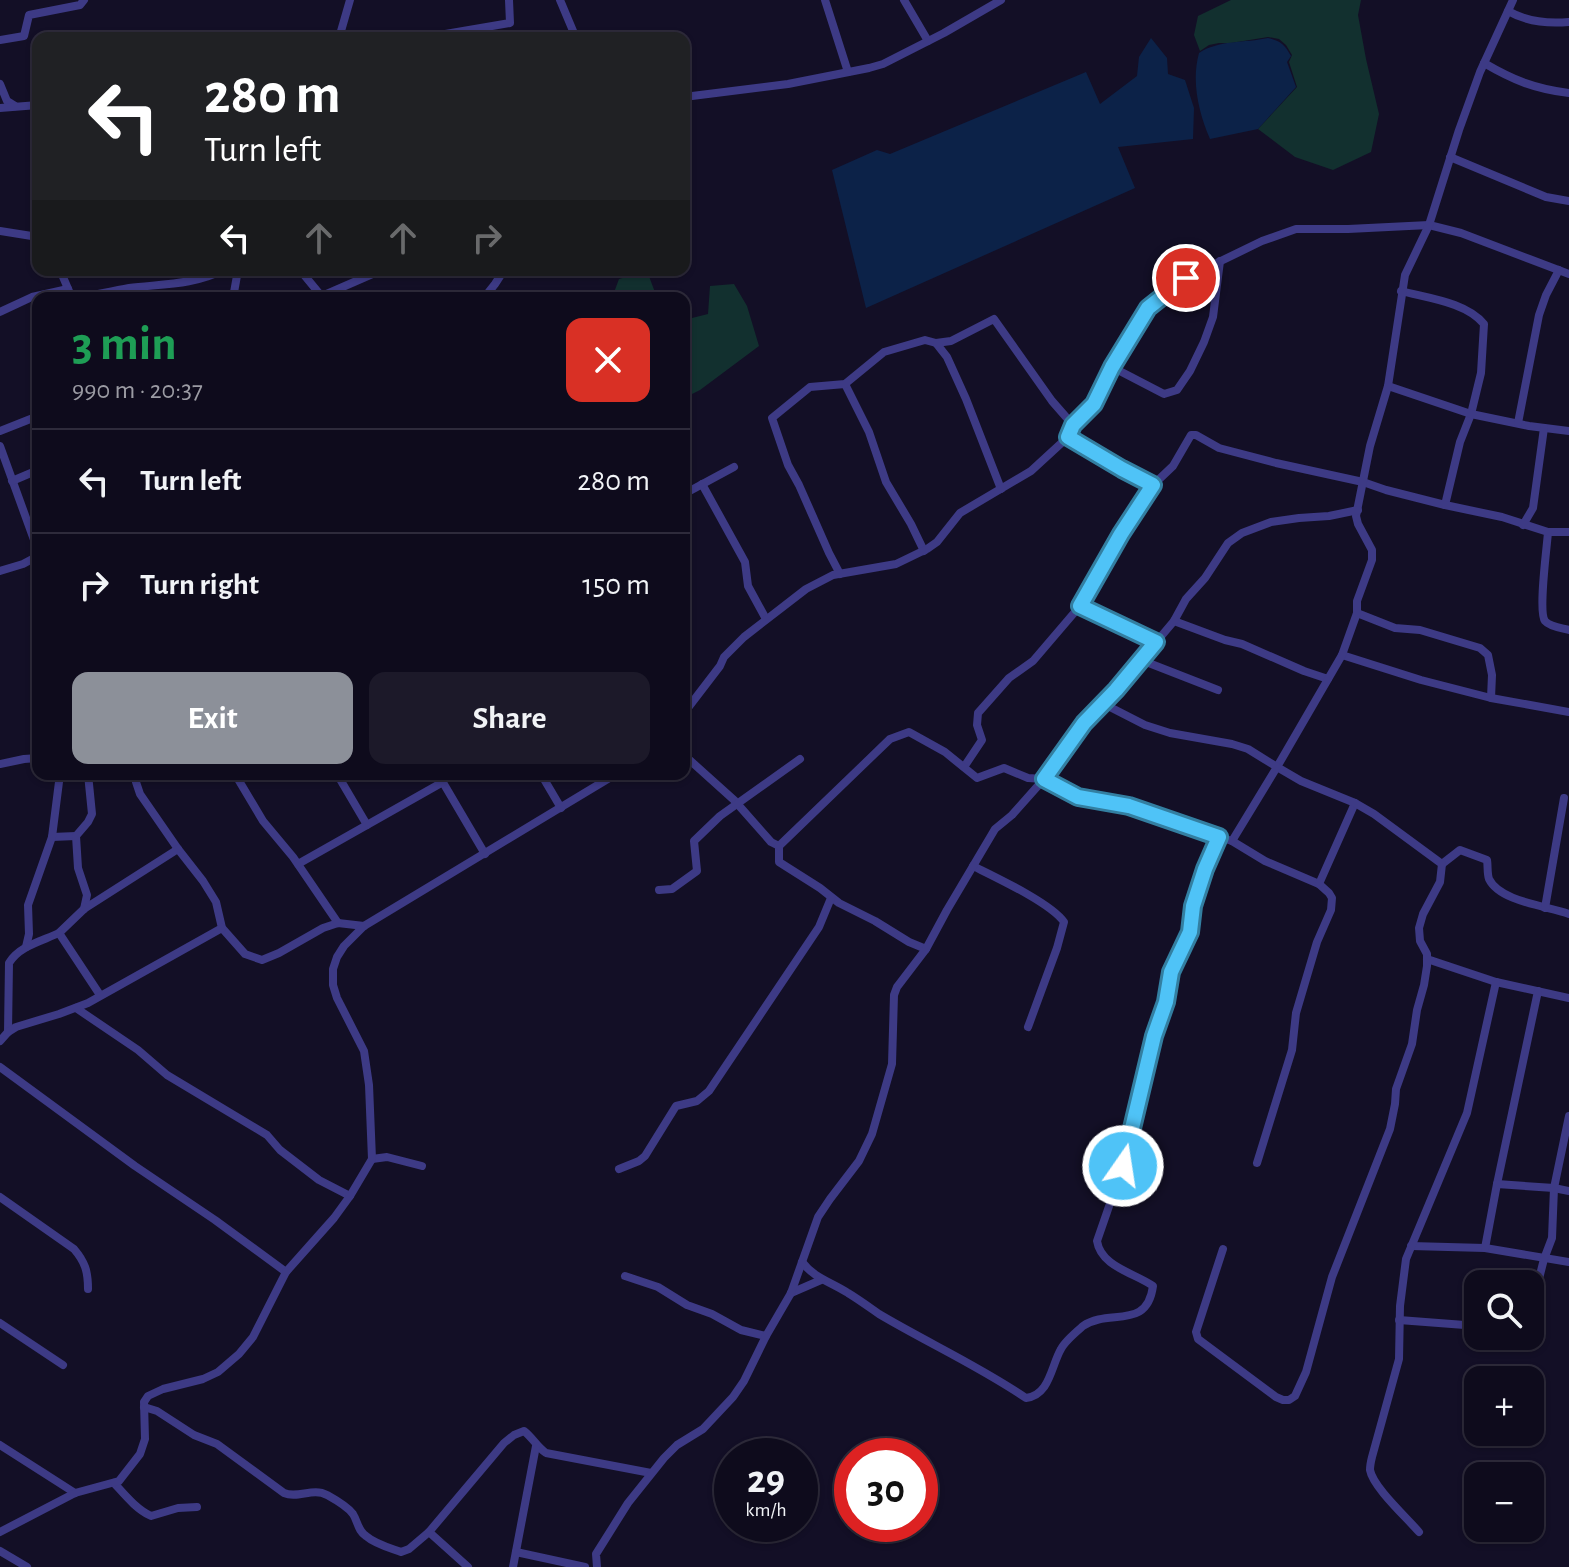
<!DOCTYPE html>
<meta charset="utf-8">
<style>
body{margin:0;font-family:"Alegreya Sans",sans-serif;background:#1c1929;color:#f1f3f6;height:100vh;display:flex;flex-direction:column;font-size:30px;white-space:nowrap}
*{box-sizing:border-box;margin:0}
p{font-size:26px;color:#9b9ba3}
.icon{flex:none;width:44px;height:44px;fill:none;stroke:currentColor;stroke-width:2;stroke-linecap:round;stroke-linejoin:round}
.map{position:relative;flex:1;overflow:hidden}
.details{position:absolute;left:32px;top:292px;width:658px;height:488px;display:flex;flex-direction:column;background:#0e0b1c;border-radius:16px;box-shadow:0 2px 6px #0004,0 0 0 2px #2e2b3b}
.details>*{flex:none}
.top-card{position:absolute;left:32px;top:32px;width:658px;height:244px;border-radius:16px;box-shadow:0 2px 6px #0004,0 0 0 2px #2e2b3b;background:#202124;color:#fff;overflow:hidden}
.tools{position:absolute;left:1464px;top:1270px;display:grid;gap:16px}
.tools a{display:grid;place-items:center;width:80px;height:80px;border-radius:16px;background:#0e0b1c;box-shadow:0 2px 6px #0004,0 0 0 2px #2e2b3b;font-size:40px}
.speed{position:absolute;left:714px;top:1438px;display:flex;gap:16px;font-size:40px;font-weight:700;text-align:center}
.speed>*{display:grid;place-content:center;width:104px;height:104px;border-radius:50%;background:#0e0b1c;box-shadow:0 2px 6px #0004,0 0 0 2px #2e2b3b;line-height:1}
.speed small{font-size:20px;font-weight:400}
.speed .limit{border:12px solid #d22;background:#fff;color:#111}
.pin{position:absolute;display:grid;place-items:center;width:68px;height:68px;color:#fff;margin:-34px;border:4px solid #fff;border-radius:50%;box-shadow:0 2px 8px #0007}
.me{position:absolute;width:88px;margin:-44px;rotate:13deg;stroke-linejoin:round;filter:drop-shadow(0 0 6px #0008)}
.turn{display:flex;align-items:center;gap:28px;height:168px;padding:0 40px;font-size:36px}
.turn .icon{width:104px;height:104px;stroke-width:2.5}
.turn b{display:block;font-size:56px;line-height:68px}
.lanes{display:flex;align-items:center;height:76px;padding:0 40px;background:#0003;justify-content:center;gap:40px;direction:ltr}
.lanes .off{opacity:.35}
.round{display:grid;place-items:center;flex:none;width:84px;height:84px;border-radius:16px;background:#1c1929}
.overview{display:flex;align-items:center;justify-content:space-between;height:136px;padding:0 40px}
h1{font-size:48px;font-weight:600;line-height:60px;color:#1e9e55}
.cta{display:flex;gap:16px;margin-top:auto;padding:16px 40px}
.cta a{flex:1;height:92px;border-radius:16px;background:#8c9099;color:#fff;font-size:32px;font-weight:600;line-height:92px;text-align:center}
.cta a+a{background:#1c1929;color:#f1f3f6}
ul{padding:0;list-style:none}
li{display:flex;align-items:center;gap:24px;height:104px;padding:0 40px;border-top:2px solid #2e2b3b}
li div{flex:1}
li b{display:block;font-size:30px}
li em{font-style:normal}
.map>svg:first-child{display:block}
</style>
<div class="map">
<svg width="1569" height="1567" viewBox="0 0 1569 1567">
<rect width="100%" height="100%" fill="#130f26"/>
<!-- green -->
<g fill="#12302f">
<polygon points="1231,0 1361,0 1358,15 1366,59 1379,114 1371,152 1333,170 1295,157 1258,129 1297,87 1289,62 1292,55 1286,45 1279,39 1268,37 1231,43 1219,43 1209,45 1200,51 1194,35 1198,16"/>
<polygon points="647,271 656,295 664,298 612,298 619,279"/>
<polygon points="734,284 747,306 759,346 700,390 684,398 684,320 708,314 710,286"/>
</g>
<!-- water -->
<g fill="#0c2248">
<polygon points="1151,38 1167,58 1168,74 1185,80 1194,108 1193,139 1118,147 1135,188 866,308 832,170 877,150 890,154 1086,72 1100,104 1137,76 1139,57"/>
<path d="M1268,38c13,3 17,7 23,18l-4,6 9,25 -38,42 -48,10c-11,-26 -19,-57 -11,-86 19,-13 46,-10 69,-15z"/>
</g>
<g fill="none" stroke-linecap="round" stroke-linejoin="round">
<!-- minor -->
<g stroke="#3d3a85" stroke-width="8">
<polyline points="560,0 576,38"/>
<polyline points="825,0 848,72"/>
<polyline points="904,0 928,41"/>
<path d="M1508,11c19,11 39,13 61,11"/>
<polyline points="339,38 350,0"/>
<polyline points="422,38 510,23 509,0"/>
<polyline points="0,40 24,36 29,15 80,5 84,0"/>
<path d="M1484,63c29,17 51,26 85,30"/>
<polyline points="0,84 7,101 15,106"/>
<polyline points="684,97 788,84 869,68 883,64 944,33 1001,0"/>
<polyline points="0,108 38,105"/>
<polyline points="1450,157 1546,197 1569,201"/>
<polyline points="0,231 38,237"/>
<polyline points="60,270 72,298"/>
<polyline points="300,270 323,298"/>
<path d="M1401,291c26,7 65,11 83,33l-3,49 -10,41 -11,28 -15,63"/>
<polyline points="322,296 377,272"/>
<path d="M78,298c17,-3 34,-7 51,-10 30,-4 66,-3 94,-18"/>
<polyline points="233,298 238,270"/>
<polyline points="484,298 495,284 504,270"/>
<polyline points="0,312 32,297 68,289"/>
<polyline points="936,343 951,341 994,319 1052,401 1073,425"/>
<polyline points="1112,367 1164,394 1177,390 1190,371 1204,342 1213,317 1220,261"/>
<polyline points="845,384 869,432 886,482 911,524 924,551"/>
<polyline points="1388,386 1471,414 1529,426 1569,431"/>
<polyline points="1518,423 1539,315 1546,295 1559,270"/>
<polyline points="0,431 38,416"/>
<polyline points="1068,437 1122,469 1153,485"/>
<polyline points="0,446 38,551"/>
<polyline points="12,481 38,470"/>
<polyline points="702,484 745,562 748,586 766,619"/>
<polyline points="684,494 734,467"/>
<polyline points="1523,525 1533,508 1544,428"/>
<path d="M1548,532c-1,15 -10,80 -3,89 5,6 17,7 24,9"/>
<polyline points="0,571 23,564 38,556"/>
<polyline points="840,574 829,553 799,485 788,465 772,418 810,387 845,384 884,352 925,340 936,343 947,357 966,399 1001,489"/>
<polyline points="1080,606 1121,534 1153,485 1173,466 1191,435 1196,435 1219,448 1276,463 1363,482 1386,490 1445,505 1502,517 1548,532 1569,532"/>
<polyline points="1357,613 1395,628 1420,630 1480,648 1488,655 1492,675 1491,698"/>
<polyline points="1174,621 1225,640 1242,644 1304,671 1328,679"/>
<polyline points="1342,655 1421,680 1491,698 1569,712"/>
<polyline points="1141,660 1218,690"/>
<polyline points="684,713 720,666 724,657 744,637 806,589 833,575 896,564 927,549 937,542 960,513 1031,471 1068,437 1073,425 1094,404 1112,367 1148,308 1186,278 1262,241 1296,229 1348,229 1429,225 1461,233 1569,274"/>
<polyline points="684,755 734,800 771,842 779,846 779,862 820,888 839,903 875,921 909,942 926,949"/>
<polyline points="0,764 24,759 38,758"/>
<polyline points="964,767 982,740 977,725 978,713 1009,678 1033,661 1080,606 1156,642"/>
<polyline points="139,774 136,782 140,794 178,849 203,881 216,902 222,928 245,954 262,960 279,953 323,928 338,923 364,926"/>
<polyline points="235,774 263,821 293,857 338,923"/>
<polyline points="337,774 367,825"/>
<polyline points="438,774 485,854"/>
<polyline points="541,774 561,808"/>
<polyline points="52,837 76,836"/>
<polyline points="1232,841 1265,861 1319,884 1329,893 1332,898 1331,910 1317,942 1296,1013 1292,1050 1257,1163"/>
<polyline points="779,846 890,739 909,732 945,752 977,778 1004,768 1028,778 1044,779 1078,797 1129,806 1219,837"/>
<polyline points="298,864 443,782"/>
<path d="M1442,864l18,-14 27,10c1,6 0,13 2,19 11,23 59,27 80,35"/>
<path d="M973,866c22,11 78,37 91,56l-7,26 -29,79"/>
<polyline points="1319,884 1355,803"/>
<polyline points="659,890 672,889 697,871 694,841 720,816 800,759"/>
<polyline points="1545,908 1564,798"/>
<polyline points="84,909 87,895 78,868 76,836 88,822 92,814 88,774"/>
<polyline points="26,947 29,934 28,905 52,837 60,774"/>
<polyline points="1427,959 1496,982 1569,998"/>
<polyline points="100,995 59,933 84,909 178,849"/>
<polyline points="76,1008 138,1050 167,1075 267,1135 280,1150 319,1180 350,1196"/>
<path d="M8,1032l1,-69c10,-17 33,-22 50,-30"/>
<polyline points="0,1041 8,1032 16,1027 59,1014 88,1003 222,928"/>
<polyline points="0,1067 135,1166 215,1220 286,1272"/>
<polyline points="372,1159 387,1157 422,1166"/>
<polyline points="619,1169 639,1161 645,1156 676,1106 697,1101 709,1091 819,927 831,898"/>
<polyline points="1497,1184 1538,991"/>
<path d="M0,1197l74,52c11,13 14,22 14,40"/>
<polyline points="1411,1246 1485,1248 1569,1262"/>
<polyline points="1485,1248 1497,1184 1554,1188 1569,1191"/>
<polyline points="1223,1249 1196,1332 1198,1339 1276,1397 1283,1400 1289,1400 1295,1396 1306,1372 1332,1277 1390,1129 1395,1104 1396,1089 1412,1044 1417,1010 1424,985 1427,966 1427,954 1420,941 1419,928 1423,914 1440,882 1442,864 1374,814 1355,803 1301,781 1277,767 1342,655 1357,613 1357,601 1372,560 1372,550 1358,524 1356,516 1370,446 1388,386 1405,275 1429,225 1459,130 1480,72 1513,0"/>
<path d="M802,1262c12,16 29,20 46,31 10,6 21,14 31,21 49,29 100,52 147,84 24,-3 25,-32 35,-49 4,-8 15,-17 22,-23 26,-18 64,5 70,-40 -18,-13 -52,-19 -56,-45l26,-75 31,-130 12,-34 5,-30 19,-40 3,-26 12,-37 14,-32 13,4 45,-74 -29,-18 -16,-5 -62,-11 -25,-8 -41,-21"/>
<polyline points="625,1276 658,1287 687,1305 712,1314 741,1330 766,1336"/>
<polyline points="791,1293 821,1280"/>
<polyline points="1530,1314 1544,1259 1552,1238 1554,1188 1569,1116"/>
<polyline points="1399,1320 1478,1326"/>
<polyline points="0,1323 63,1365"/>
<path d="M144,1407l13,4 37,24 23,9 67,49c14,6 29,-6 43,2 9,5 20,11 26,19 5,8 5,17 13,22 9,8 24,12 35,16l8,-3 20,-17 75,-89 10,-8 10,-4c9,7 13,16 22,22l105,20"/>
<polyline points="0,1445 75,1493"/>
<path d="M114,1483c11,12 22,26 37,33l27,-8 19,-1"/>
<polyline points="0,1532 75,1493 119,1481 140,1454 145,1439 144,1402 148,1396 163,1389 203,1379 218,1372 239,1354 253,1337 286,1272 334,1218 350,1196 372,1159 369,1085 364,1051 337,998 333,985 333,969 337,957 344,946 364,926 616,774"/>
<polyline points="429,1532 468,1567"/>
<path d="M1419,1532c-13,-15 -46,-45 -49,-62 0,-4 1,-9 2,-13l27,-98 1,-53 6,-47 61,-146 29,-131"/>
<polyline points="0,1551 27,1567"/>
<polyline points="516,1552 585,1567"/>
<polyline points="513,1567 536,1446"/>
<polyline points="597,1567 596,1554 628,1503 664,1458 677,1445 703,1429 733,1397 744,1381 766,1336 791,1293 818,1217 830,1199 859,1161 872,1134 892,1064 894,995 897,987 926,949 947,910 995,829 1012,815 1044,779 1084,723 1104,704 1174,621 1186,599 1205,578 1228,543 1242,533 1271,522 1299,518 1329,516 1358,510"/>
</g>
</g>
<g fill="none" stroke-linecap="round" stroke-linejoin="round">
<defs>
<polyline id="route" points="1123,1166 1154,1036 1166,1002 1171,972 1190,932 1193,906 1205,869 1219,837 1129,806 1078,797 1044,779 1084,723 1116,690 1156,642 1080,606 1121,534 1153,485 1122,469 1068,437 1073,425 1094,404 1112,367 1148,308 1186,278"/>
</defs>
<!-- route casing -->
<use href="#route" stroke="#337fa1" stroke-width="20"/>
<!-- route -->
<use href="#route" stroke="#4fc3f7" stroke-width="14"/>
</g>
</svg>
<div class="tools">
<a><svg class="icon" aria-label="search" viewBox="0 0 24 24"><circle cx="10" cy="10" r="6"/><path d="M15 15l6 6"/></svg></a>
<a>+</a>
<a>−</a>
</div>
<div class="speed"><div>29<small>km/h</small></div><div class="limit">30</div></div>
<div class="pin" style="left:1186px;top:278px;background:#d93025"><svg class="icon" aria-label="arrive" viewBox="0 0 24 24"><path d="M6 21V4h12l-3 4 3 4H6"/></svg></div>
<svg class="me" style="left:1123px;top:1166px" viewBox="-20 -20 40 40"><circle r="17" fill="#4fc3f7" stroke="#fff" stroke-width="3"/><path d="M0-11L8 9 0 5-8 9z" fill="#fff"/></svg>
<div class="top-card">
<div class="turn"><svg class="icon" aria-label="left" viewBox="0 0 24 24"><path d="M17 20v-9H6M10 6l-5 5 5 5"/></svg><div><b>280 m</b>Turn left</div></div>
<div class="lanes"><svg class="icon" aria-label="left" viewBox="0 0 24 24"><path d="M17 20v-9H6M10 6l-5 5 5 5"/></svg><svg class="icon off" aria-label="ahead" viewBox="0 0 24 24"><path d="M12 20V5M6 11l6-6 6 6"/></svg><svg class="icon off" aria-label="ahead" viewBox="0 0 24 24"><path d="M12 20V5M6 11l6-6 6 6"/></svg><svg class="icon off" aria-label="right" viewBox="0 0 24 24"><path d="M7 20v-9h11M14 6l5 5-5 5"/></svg></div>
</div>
<section class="details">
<div class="overview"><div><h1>3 min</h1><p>990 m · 20:37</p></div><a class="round" style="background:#d93025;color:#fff"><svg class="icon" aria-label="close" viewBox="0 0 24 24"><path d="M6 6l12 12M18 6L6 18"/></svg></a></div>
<ul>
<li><svg class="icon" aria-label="left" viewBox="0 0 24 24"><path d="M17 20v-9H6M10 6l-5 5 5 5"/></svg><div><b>Turn left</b></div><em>280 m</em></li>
<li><svg class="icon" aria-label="right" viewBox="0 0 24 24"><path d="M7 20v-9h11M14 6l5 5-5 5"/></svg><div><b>Turn right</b></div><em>150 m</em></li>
</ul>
<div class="cta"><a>Exit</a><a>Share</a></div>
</section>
</div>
